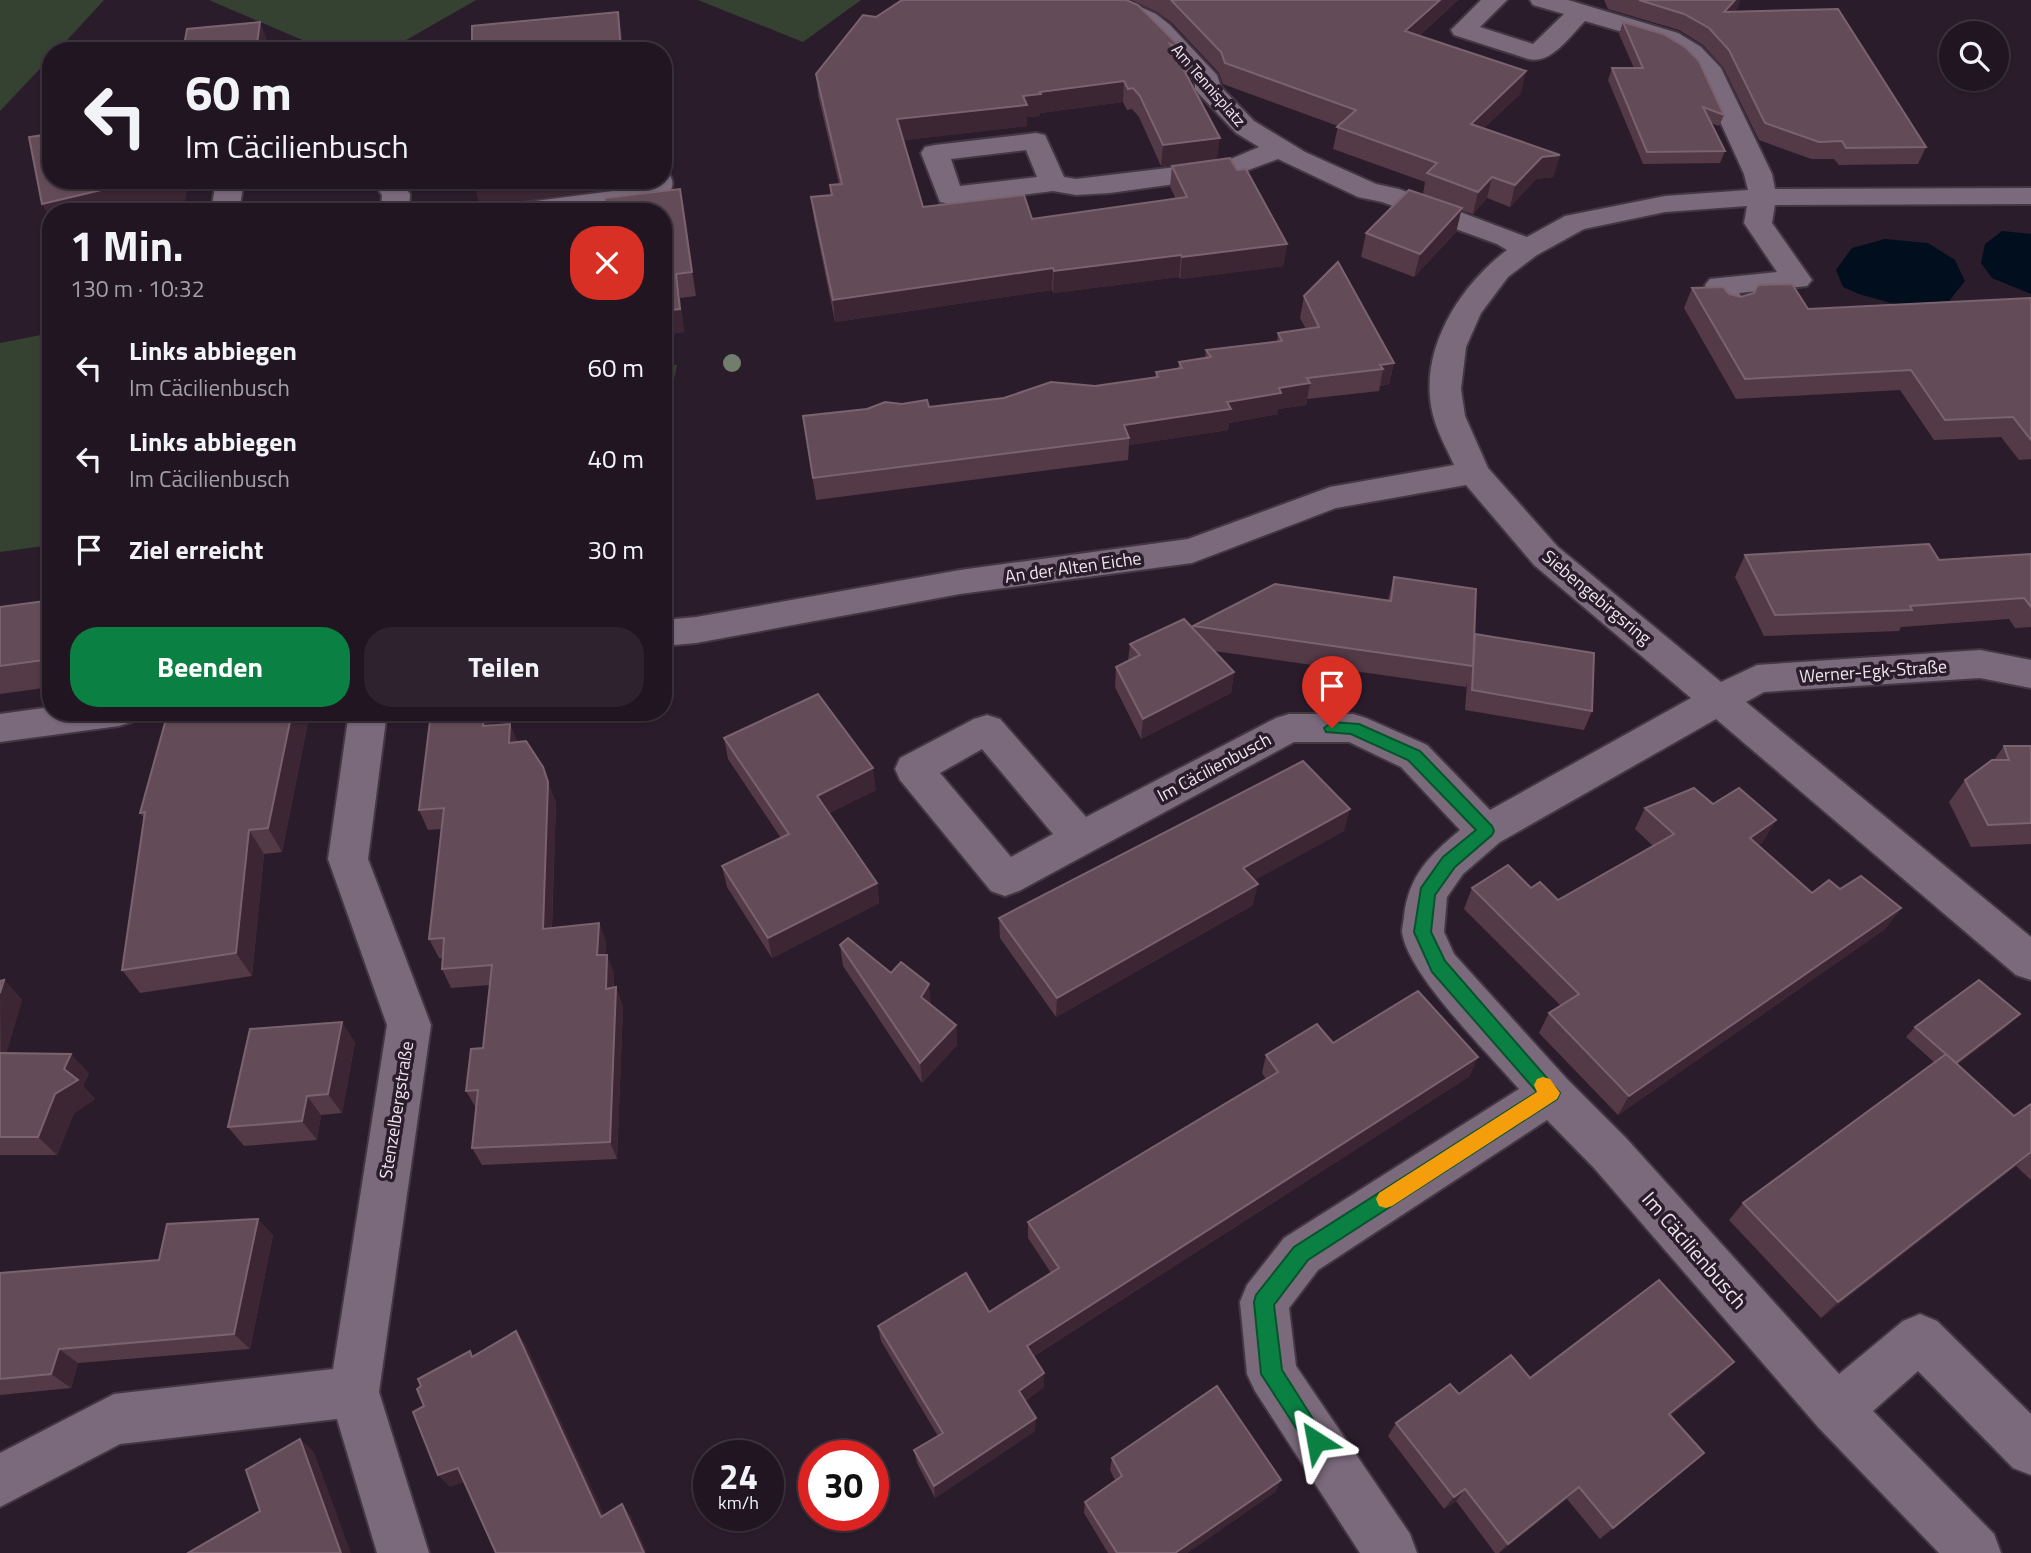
<!DOCTYPE html>
<html lang="de">
<meta charset="utf-8">
<style>
body{margin:0;font-family:"Titillium Web",sans-serif;background:#2d222e;color:#f1f3f6;height:100vh;display:flex;flex-direction:column;font-size:26px;white-space:nowrap}
*{box-sizing:border-box;margin:0}
p{font-size:23px;color:#a29fa5}
.icon{flex:none;width:38px;height:38px;fill:none;stroke:currentColor;stroke-width:2;stroke-linecap:round;stroke-linejoin:round}
.map{position:relative;flex:1;overflow:hidden}
.details{position:absolute;left:42px;top:203px;width:630px;height:518px;display:flex;flex-direction:column;background:#201521;border-radius:28px;box-shadow:0 2px 5px #0004,0 0 0 2px #3d343f}
.details>*{flex:none}
.banner{position:absolute;left:42px;top:42px;width:630px;height:147px;border-radius:28px;box-shadow:0 2px 5px #0004,0 0 0 2px #3d343f;background:#201521;color:#f1f3f6;overflow:hidden}
.controls{position:absolute;left:1939px;top:21px;display:grid;gap:14px}
.controls a{display:grid;place-items:center;width:70px;height:70px;border-radius:50%;background:#201521;box-shadow:0 2px 5px #0004,0 0 0 2px #3d343f;font-size:35px}
.speed{position:absolute;left:693px;top:1440px;display:flex;gap:14px;font-size:35px;font-weight:700;text-align:center}
.speed>*{display:grid;place-content:center;width:91px;height:91px;border-radius:50%;background:#201521;box-shadow:0 2px 5px #0004,0 0 0 2px #3d343f;line-height:1}
.speed small{font-size:18px;font-weight:400}
.speed .limit{border:10px solid #d22;background:#fff;color:#111}
.pin{position:absolute;display:grid;place-items:center;width:60px;height:60px;color:#fff;margin:-72px -30px;border-radius:50% 50% 50% 0;rotate:-45deg;box-shadow:0 0 7px #0007}
.pin .icon{rotate:45deg}
.me{position:absolute;width:77px;margin:-38px;rotate:326deg;stroke-linejoin:round;filter:drop-shadow(0 0 5px #0008)}
.turn{display:flex;align-items:center;gap:24px;height:147px;padding:0 28px;font-size:32px}
.turn .icon{width:91px;height:91px;stroke-width:2.5}
.turn b{display:block;font-size:49px;line-height:60px}
.round{display:grid;place-items:center;flex:none;width:74px;height:74px;border-radius:28px;background:#2d222e}
.overview{display:flex;align-items:center;justify-content:space-between;height:119px;padding:0 28px}
h1{font-size:42px;font-weight:700;line-height:52px}
.button{display:flex;gap:14px;margin-top:auto;padding:14px 28px}
.button a{flex:1;height:80px;border-radius:28px;background:#0b8043;color:#fff;font-size:28px;font-weight:700;line-height:80px;text-align:center}
.button a+a{background:#2d222e;color:#f1f3f6}
ul{padding:0;list-style:none}
li{display:flex;align-items:center;gap:21px;height:91px;padding:0 28px}
li div{flex:1}
li b{display:block;font-size:26px}
li em{font-style:normal}
.map>svg:first-child{display:block}
</style>
<div class="map">
<svg width="2031" height="1553" viewBox="0 0 2031 1553">
<rect width="100%" height="100%" fill="#2b1c2c"/>
<!-- green -->
<g fill="#354231">
<polygon points="0,0 104,0 57,51 51,51 51,57 0,111"/>
<polygon points="209,0 476,0 401,43 328,51"/>
<polygon points="698,0 861,0 803,42"/>
<polygon points="51,333 51,545 0,552 0,343"/>
<polygon points="677,365 663,430 663,366"/>
</g>
<!-- water -->
<g fill="#000e1e">
<polygon points="2002,231 2031,234 2031,294 1992,278 1981,263 1985,244"/>
<polygon points="1885,239 1928,243 1955,260 1965,281 1949,301 1898,305 1859,294 1843,287 1836,270 1852,248"/>
</g>
<g fill="none" stroke-linecap="round" stroke-linejoin="round">
<defs>
<g id="minor">
<path d="M1093,0h32l31,14 14,11 47,50 4,12 33,34 51,31 71,32 23,5 128,48 38,-21 100,-20 83,-6 -4,-16 -47,-103 -14,-14 -23,-14 -75,-22c-15,15 -34,44 -57,38l-74,-24 -3,-5 30,-30h26l-27,27 53,17 31,-30 -31,-9 -3,-5h38l110,33 23,14 20,21 51,106 3,15 256,-1v16l-256,1 -3,18 40,57 -5,6 -68,7 8,13 -4,6 -11,3 -11,-3 -16,-27 5,-6 67,-7 -33,-49 3,-17 -82,6 -81,17 -47,26 -29,22 -27,36 -15,34 -5,42 4,27 23,52 70,79 163,135 36,-17 223,-15 51,10v28l-51,-10 -216,14 -18,10 285,235v43l-15,-5 -300,-256 -216,123 -37,32 -16,23 -3,35 10,22 113,125 59,59 213,236 64,-53 17,-7 17,7 94,93v61l-18,-7 -95,-97 -45,40 121,123 7,19h-62l-121,-126 -224,-259 -47,-48 -229,150 -29,38 7,58 114,168 7,19h-57l-105,-162 -8,-17 -7,-72 7,-17 37,-47 235,-149c-30,-35 -111,-114 -117,-157 0,-5 2,-12 2,-16 5,-41 26,-61 56,-86l-59,-63 -52,-25h-55l-275,149 -14,5 -14,-5 -91,-111 -5,-11 5,-11 74,-39 13,-4 13,4 86,98 190,-99 13,-4h64l13,4 61,27 63,65 201,-112 -157,-133 -68,-80 -130,23 -144,55 -232,31 -264,49 -33,3v-26l33,-3 264,-47 228,-31 142,-52 124,-22c-7,-16 -17,-33 -21,-50 -16,-63 26,-129 74,-165l-10,-6 -115,-42 -24,-5 -80,-38 -46,17 -122,17 -34,2 -23,-4 -103,13 -10,-2 -19,-49 4,-6 10,-2 101,-12 9,2 19,42 12,2 150,-18 33,-14 -23,-14 -37,-39 -4,-5v-8l-57,-57 -42,-19zM1026,150l11,27 -77,9 -9,-27zM982,749l71,85 -42,23 -71,-84z"/>
<path d="M663,173l6,1c31,45 -151,38 -171,38l4,-6 10,-2 124,-16 9,-5v-3h18z"/>
<polygon points="216,180 244,180 239,212 211,212"/>
<polygon points="371,180 400,180 410,194 409,212 381,212 382,195"/>
<polygon points="51,707 51,712 138,712 132,722 119,726 0,742 0,714"/>
<polygon points="349,712 387,712 368,859 431,1025 379,1392 429,1553 377,1553 337,1419 120,1444 0,1507 0,1453 114,1394 333,1369 387,1025 328,859"/>
</g>
</defs>
<!-- minor casing -->
<use href="#minor" stroke="#433744" stroke-width="4"/>
<!-- minor -->
<use href="#minor" fill="#7b697c" fill-rule="evenodd"/>
</g>
<!-- trees -->
<circle fill="#717e6b" cx="732" cy="363" r="9"/>
<!-- wall -->
<g fill="#543946" fill-rule="evenodd">
<path d="M1126,0l55,48 -1,15 37,96 20,11 50,74 -4,22 -103,13 -1,-2 -126,16 -1,-3 -217,32 -21,-103 -3,-22 20,-2 -1,-10 9,-1 -21,-89 -2,-21 60,-57zM1123,102l4,8 5,-1 7,8 22,49 55,-6 -44,6 -2,21 6,12 -144,20 -109,-12 -19,-67 123,-14v-9l13,-1v-3z"/>
<polygon points="1131,0 1458,0 1419,36 1521,93 1484,128 1560,155 1553,177 1536,179 1510,207 1487,198 1473,214 1461,210 1456,232 1414,277 1361,257 1366,233 1423,194 1425,182 1333,149 1338,126 1223,84 1219,73 1172,23 1157,12"/>
<polygon points="1604,0 1740,0 1737,9 1734,12 1926,147 1918,164 1839,165 1834,159 1811,159 1759,140 1723,67 1703,45 1679,30 1608,9"/>
<polygon points="1623,22 1724,115 1719,126 1711,123 1725,151 1720,163 1643,164 1608,80 1612,68 1634,68 1619,34"/>
<polygon points="680,189 696,296 680,298 684,332 663,335"/>
<polygon points="1692,288 1808,309 2031,298 2031,459 2019,460 2001,437 1934,440 1900,390 1736,399 1684,308"/>
<polygon points="1304,296 1394,363 1389,384 1380,386 1379,391 1307,399 1306,405 1278,409 1278,414 1229,423 1228,430 1129,445 1128,460 816,500 803,416 929,407 1155,378 1156,372 1178,369 1179,362 1205,358 1206,350 1277,341 1278,333 1306,329 1300,318"/>
<polygon points="2031,554 2031,627 2015,628 2009,619 1901,627 1899,631 1764,636 1735,577 1745,555 1939,560"/>
<polygon points="1394,577 1474,639 1475,634 1592,711 1584,730 1465,710 1467,683 1466,687 1214,651 1234,672 1231,693 1141,739 1115,687 1116,667 1128,661 1130,644 1192,628 1193,626 1388,600"/>
<polygon points="51,594 51,687 0,694 0,607 45,601"/>
<polygon points="168,712 310,712 282,852 264,854 252,976 140,993 122,970 144,818 140,813"/>
<polygon points="510,724 517,742 556,802 552,928 599,923 606,942 605,955 614,973 614,987 623,1006 617,1159 482,1165 472,1148 476,1108 466,1091 483,1048 490,985 451,988 442,969 442,958 439,958 429,939 441,829 428,830 419,810 492,725"/>
<polygon points="724,738 876,790 829,813 877,883 879,903 772,958 727,887 722,866 781,838 728,759"/>
<polygon points="2004,746 2031,746 2031,844 1971,847 1949,802 1965,780 1994,760"/>
<polygon points="1713,804 1763,842 1758,845 1812,893 1840,889 1901,908 1885,929 1618,1115 1539,1033 1549,1013 1561,1006 1464,909 1472,888 1531,888 1558,900 1653,846 1635,829 1645,808"/>
<polygon points="1344,831 1254,880 1253,905 1056,1017 1000,938 999,918"/>
<polygon points="840,945 931,1004 956,1025 957,1045 922,1083 843,966"/>
<polygon points="4,980 22,1000 6,1053 89,1073 83,1086 95,1099 74,1113 57,1155 0,1155 0,981"/>
<polygon points="2010,1024 1957,1065 2014,1116 2031,1104 2031,1180 2016,1166 1821,1318 1729,1220 1743,1203 1935,1063 1906,1037 1915,1027"/>
<polygon points="355,1042 342,1113 321,1115 317,1140 244,1146 228,1127"/>
<polygon points="1333,1043 1470,1076 1034,1356 1044,1373 1044,1387 1025,1401 1035,1431 935,1498 917,1463 914,1450 938,1436 881,1341 878,1326 989,1312 1051,1273 1028,1238 1028,1222 1266,1079 1262,1073 1266,1055"/>
<polygon points="273,1235 250,1349 78,1363 71,1388 0,1395 0,1273 159,1260"/>
<polygon points="1720,1376 1670,1416 1689,1466 1600,1539 1567,1499 1499,1553 1495,1553 1456,1501 1444,1509 1388,1436 1396,1423 1459,1394 1530,1378"/>
<polygon points="1112,1458 1281,1480 1275,1492 1187,1553 1108,1553 1084,1513 1085,1502 1115,1480 1110,1470"/>
</g>
<!-- shaded-wall -->
<g fill="#3c2634">
<polygon points="1440,0 1458,0 1401,52 1405,31"/>
<polygon points="1735,0 1740,0 1737,9 1718,29 1724,12"/>
<polygon points="618,12 622,35 624,51 621,51"/>
<polygon points="260,22 269,45 268,51 256,51"/>
<polygon points="1526,71 1521,93 1466,145 1471,124"/>
<polygon points="1124,81 1123,102 1040,113 1040,116 1027,117 1027,126 899,141 897,119 1023,96 1040,92"/>
<polygon points="1220,138 1217,159 1161,166 1163,145"/>
<polygon points="1560,155 1553,177 1536,179 1510,207 1515,185 1542,157"/>
<polygon points="1492,177 1487,198 1473,214 1478,192"/>
<polygon points="127,180 189,180 183,212 51,212 51,221 42,204"/>
<polygon points="497,180 635,180 636,185 480,207 474,183"/>
<polygon points="680,189 685,212 696,296 692,272"/>
<polygon points="1462,208 1456,232 1414,277 1420,254"/>
<polygon points="1287,244 1283,266 1180,279 1182,257"/>
<polygon points="1181,255 1179,277 1053,293 1054,271"/>
<polygon points="1053,268 1052,290 835,322 833,300"/>
<polygon points="676,274 680,298 684,332 663,335 663,311"/>
<polygon points="1394,363 1389,384 1380,386 1383,369 1380,365"/>
<polygon points="1310,383 1306,405 1278,409 1278,414 1229,423 1228,430 1129,445 1129,438 1124,425 1227,402 1279,388"/>
<polygon points="1234,672 1231,693 1141,739 1143,719"/>
<polygon points="292,712 310,712 282,852 268,828"/>
<polygon points="485,712 487,712 494,729 483,726"/>
<polygon points="510,724 518,744 509,743"/>
<polygon points="873,768 876,790 820,817 817,796"/>
<polygon points="548,782 556,802 551,948 543,929"/>
<polygon points="1350,809 1344,831 1239,889 1243,868"/>
<polygon points="1776,820 1763,842 1737,859 1750,838"/>
<polygon points="249,830 264,854 252,976 236,953"/>
<polygon points="877,883 879,903 772,958 768,938"/>
<polygon points="1258,884 1253,905 1056,1017 1057,998"/>
<polygon points="1901,908 1885,929 1618,1115 1629,1096"/>
<polygon points="599,923 606,942 604,974 597,955"/>
<polygon points="607,955 614,973 613,1007 606,989"/>
<polygon points="4,980 22,1000 1,1072 0,993"/>
<polygon points="929,984 931,1004 923,1018 921,997"/>
<polygon points="616,987 623,1006 617,1159 610,1142"/>
<polygon points="2020,1014 2010,1024 1947,1073 1956,1063"/>
<polygon points="342,1022 355,1042 342,1113 328,1094"/>
<polygon points="956,1025 957,1045 922,1083 920,1063"/>
<polygon points="71,1054 89,1073 83,1086 95,1099 74,1113 57,1155 38,1137"/>
<polygon points="1478,1057 1470,1076 1027,1360 1027,1346"/>
<polygon points="307,1096 321,1115 317,1140 302,1121"/>
<polygon points="2031,1153 2016,1166 1821,1318 1838,1302"/>
<polygon points="258,1219 273,1235 250,1349 234,1334"/>
<polygon points="516,1331 526,1345 610,1528 601,1517"/>
<polygon points="59,1349 78,1363 71,1388 51,1374"/>
<polygon points="1734,1362 1720,1376 1656,1427 1669,1414"/>
<polygon points="1044,1373 1044,1387 1019,1405 1019,1391"/>
<polygon points="1036,1418 1035,1431 935,1498 934,1486"/>
<polygon points="300,1439 314,1452 351,1553 341,1553"/>
<polygon points="1704,1453 1689,1466 1600,1539 1613,1528"/>
<polygon points="458,1468 470,1480 450,1487 438,1475"/>
<polygon points="1281,1480 1275,1492 1187,1553 1175,1553"/>
<polygon points="1579,1487 1567,1499 1499,1553 1508,1544"/>
<polygon points="1465,1489 1456,1501 1444,1509 1454,1497"/>
<polygon points="622,1504 631,1516 647,1553 644,1553"/>
</g>
<!-- building -->
<g fill="#644b58" stroke="#7a636f" stroke-width="2">
<polygon points="902,0 1126,0 1138,5 1181,48 1170,44 1220,138 1163,145 1140,96 1133,88 1128,89 1124,81 1040,92 1041,94 1023,96 1027,105 897,119 923,207 1024,195 1032,219 1187,197 1172,166 1230,158 1237,170 1246,169 1287,244 1182,257 1181,255 1054,271 1053,268 833,300 811,197 832,195 830,185 842,184 816,74 863,15 876,17"/>
<polygon points="1171,0 1440,0 1405,31 1526,71 1471,124 1560,155 1542,157 1515,185 1492,177 1478,192 1427,173 1437,163 1337,127 1356,110 1225,63 1221,52"/>
<polygon points="1639,0 1735,0 1724,12 1838,9 1926,147 1846,148 1842,141 1819,142 1765,123 1729,50 1709,28 1684,14"/>
<polygon points="618,12 621,51 472,51 472,26"/>
<polygon points="260,22 256,51 183,51 187,29"/>
<polygon points="1623,22 1663,34 1685,47 1699,61 1724,115 1703,107 1725,151 1647,152 1612,68 1643,68"/>
<polygon points="51,134 51,180 127,180 127,184 42,204 29,137"/>
<polygon points="474,180 497,180 474,183"/>
<polygon points="680,189 692,272 676,274 680,309 663,311 663,212 606,212 605,198"/>
<polygon points="1409,190 1462,208 1420,254 1366,233"/>
<polygon points="1338,262 1394,363 1380,365 1383,369 1307,378 1310,383 1279,388 1281,393 1227,402 1231,409 1124,425 1129,438 813,478 803,416 867,409 885,402 902,404 927,400 929,407 1004,398 1051,382 1095,386 1158,377 1156,372 1182,368 1179,362 1211,357 1206,350 1282,341 1278,333 1319,327 1304,296"/>
<polygon points="1792,284 1808,309 2031,298 2031,440 2013,417 1945,420 1911,370 1745,379 1692,288 1723,287 1729,294 1741,297 1754,293 1758,285"/>
<polygon points="1929,544 1939,560 2031,554 2031,607 2024,598 1910,606 1912,610 1775,615 1745,555"/>
<polygon points="1394,577 1476,589 1473,666 1193,626 1275,584 1391,601"/>
<polygon points="51,594 51,659 0,666 0,607 45,601 47,595"/>
<polygon points="1184,619 1234,672 1143,719 1116,667 1140,655 1130,644"/>
<polygon points="1475,634 1594,653 1592,711 1472,690"/>
<polygon points="818,694 873,768 817,796 877,883 768,938 722,866 789,834 724,738"/>
<polygon points="168,712 292,712 268,828 249,830 236,953 122,970 145,812 140,813"/>
<polygon points="439,712 485,712 483,726 510,724 509,743 526,741 543,767 548,782 543,929 599,923 597,955 607,955 606,989 616,987 610,1142 472,1148 478,1090 466,1091 471,1049 483,1048 492,965 442,969 444,938 429,939 444,808 419,810 431,713"/>
<polygon points="2004,746 2031,746 2031,823 1988,825 1965,780 1992,760 2009,760"/>
<polygon points="1303,761 1350,809 1243,868 1258,884 1057,998 999,918"/>
<polygon points="1694,788 1713,804 1739,788 1776,820 1750,838 1812,893 1829,880 1840,889 1861,876 1901,908 1629,1096 1549,1013 1579,994 1472,888 1508,865 1531,888 1540,882 1558,900 1674,834 1645,808"/>
<polygon points="848,938 891,973 901,962 929,984 921,997 956,1025 920,1063 840,945"/>
<polygon points="4,980 0,993 0,981"/>
<polygon points="1979,980 2020,1014 1956,1063 1915,1027"/>
<polygon points="1418,991 1478,1057 1027,1346 1044,1373 1019,1391 1036,1418 934,1486 914,1450 943,1433 878,1326 966,1273 989,1312 1059,1268 1028,1222 1278,1072 1266,1055 1317,1024 1333,1043"/>
<polygon points="342,1022 328,1094 307,1096 302,1121 228,1127 250,1029"/>
<polygon points="0,1053 71,1054 64,1069 78,1080 55,1094 38,1137 0,1137"/>
<polygon points="1946,1054 2014,1116 2031,1104 2031,1152 1838,1302 1743,1203"/>
<polygon points="258,1219 234,1334 59,1349 51,1374 0,1379 0,1273 159,1260 167,1224"/>
<polygon points="1659,1280 1734,1362 1669,1414 1704,1453 1613,1528 1579,1487 1508,1544 1465,1489 1454,1497 1396,1423 1450,1384 1459,1394 1511,1355 1530,1378"/>
<polygon points="516,1331 601,1517 622,1504 644,1553 496,1553 458,1468 438,1475 413,1412 424,1406 417,1389 421,1386 418,1379 470,1351 472,1357"/>
<polygon points="1217,1386 1281,1480 1175,1553 1117,1553 1085,1502 1122,1476 1112,1458"/>
<polygon points="300,1439 341,1553 188,1553 260,1511 246,1470"/>
</g>
<!-- route -->
<polygon fill="#0b8043" stroke="#07532c" stroke-width="2" points="1332,722 1359,724 1420,751 1492,826 1494,831 1492,835 1455,867 1435,895 1431,932 1445,961 1560,1093 1557,1099 1308,1260 1274,1305 1282,1370 1327,1441 1324,1448 1316,1451 1309,1448 1261,1374 1254,1302 1256,1295 1294,1247 1537,1092 1432,972 1414,932 1421,888 1443,857 1476,830 1408,760 1351,734 1326,732 1324,728"/>
<!-- slow -->
<polygon fill="#f59e0b" points="1543,1077 1550,1079 1560,1093 1557,1099 1392,1206 1386,1208 1379,1206 1376,1199 1379,1193 1537,1092 1534,1085 1537,1079"/>
<g text-anchor="middle" dominant-baseline="central" stroke-width="7" stroke-linejoin="round" paint-order="stroke">
<!-- far-street labels -->
<g font-size="16" fill="#eee3ee" stroke="#2b1c2c">
<text transform="translate(1209 85) rotate(49)">Am Tennisplatz</text>
</g>
<!-- street labels -->
<g font-size="18" fill="#eee3ee" stroke="#2b1c2c">
<text transform="translate(1073 567) rotate(-8)">An der Alten Eiche</text>
<text transform="translate(1597 597) rotate(40)">Siebengebirgsring</text>
<text transform="translate(1873 671) rotate(-4)">Werner-Egk-Straße</text>
<text transform="translate(1214 767) rotate(-28)">Im Cäcilienbusch</text>
<text transform="translate(396 1110) rotate(-81)">Stenzelbergstraße</text>
</g>
<!-- near-street labels -->
<g font-size="21" fill="#eee3ee" stroke="#2b1c2c">
<text transform="translate(1695 1250) rotate(49)">Im Cäcilienbusch</text>
</g>
</g>
</svg>
<div class="controls">
<a><svg class="icon" aria-label="search" viewBox="0 0 24 24"><circle cx="10" cy="10" r="6"/><path d="M15 15l6 6"/></svg></a>
</div>
<div class="speed"><div>24<small>km/h</small></div><div class="limit">30</div></div>
<div class="pin" style="left:1332px;top:728px;background:#d93025"><svg class="icon" aria-label="arrive" viewBox="0 0 24 24"><path d="M6 21V4h12l-3 4 3 4H6"/></svg></div>
<svg class="me" style="left:1316px;top:1441px" viewBox="-20 -20 40 40"><path d="M0-17L14 15 0 8-14 15z" fill="#0b8043" stroke="#fff" stroke-width="4"/></svg>
<div class="banner">
<div class="turn"><svg class="icon" aria-label="left" viewBox="0 0 24 24"><path d="M17 20v-9H6M10 6l-5 5 5 5"/></svg><div><b>60 m</b>Im Cäcilienbusch</div></div>
</div>
<section class="details">
<div class="overview"><div><h1>1 Min.</h1><p>130 m · 10:32</p></div><a class="round" style="background:#d93025;color:#fff"><svg class="icon" aria-label="close" viewBox="0 0 24 24"><path d="M6 6l12 12M18 6L6 18"/></svg></a></div>
<ul>
<li><svg class="icon" aria-label="left" viewBox="0 0 24 24"><path d="M17 20v-9H6M10 6l-5 5 5 5"/></svg><div><b>Links abbiegen</b><p>Im Cäcilienbusch</p></div><em>60 m</em></li>
<li><svg class="icon" aria-label="left" viewBox="0 0 24 24"><path d="M17 20v-9H6M10 6l-5 5 5 5"/></svg><div><b>Links abbiegen</b><p>Im Cäcilienbusch</p></div><em>40 m</em></li>
<li><svg class="icon" aria-label="arrive" viewBox="0 0 24 24"><path d="M6 21V4h12l-3 4 3 4H6"/></svg><div><b>Ziel erreicht</b></div><em>30 m</em></li>
</ul>
<div class="button"><a>Beenden</a><a>Teilen</a></div>
</section>
</div>
